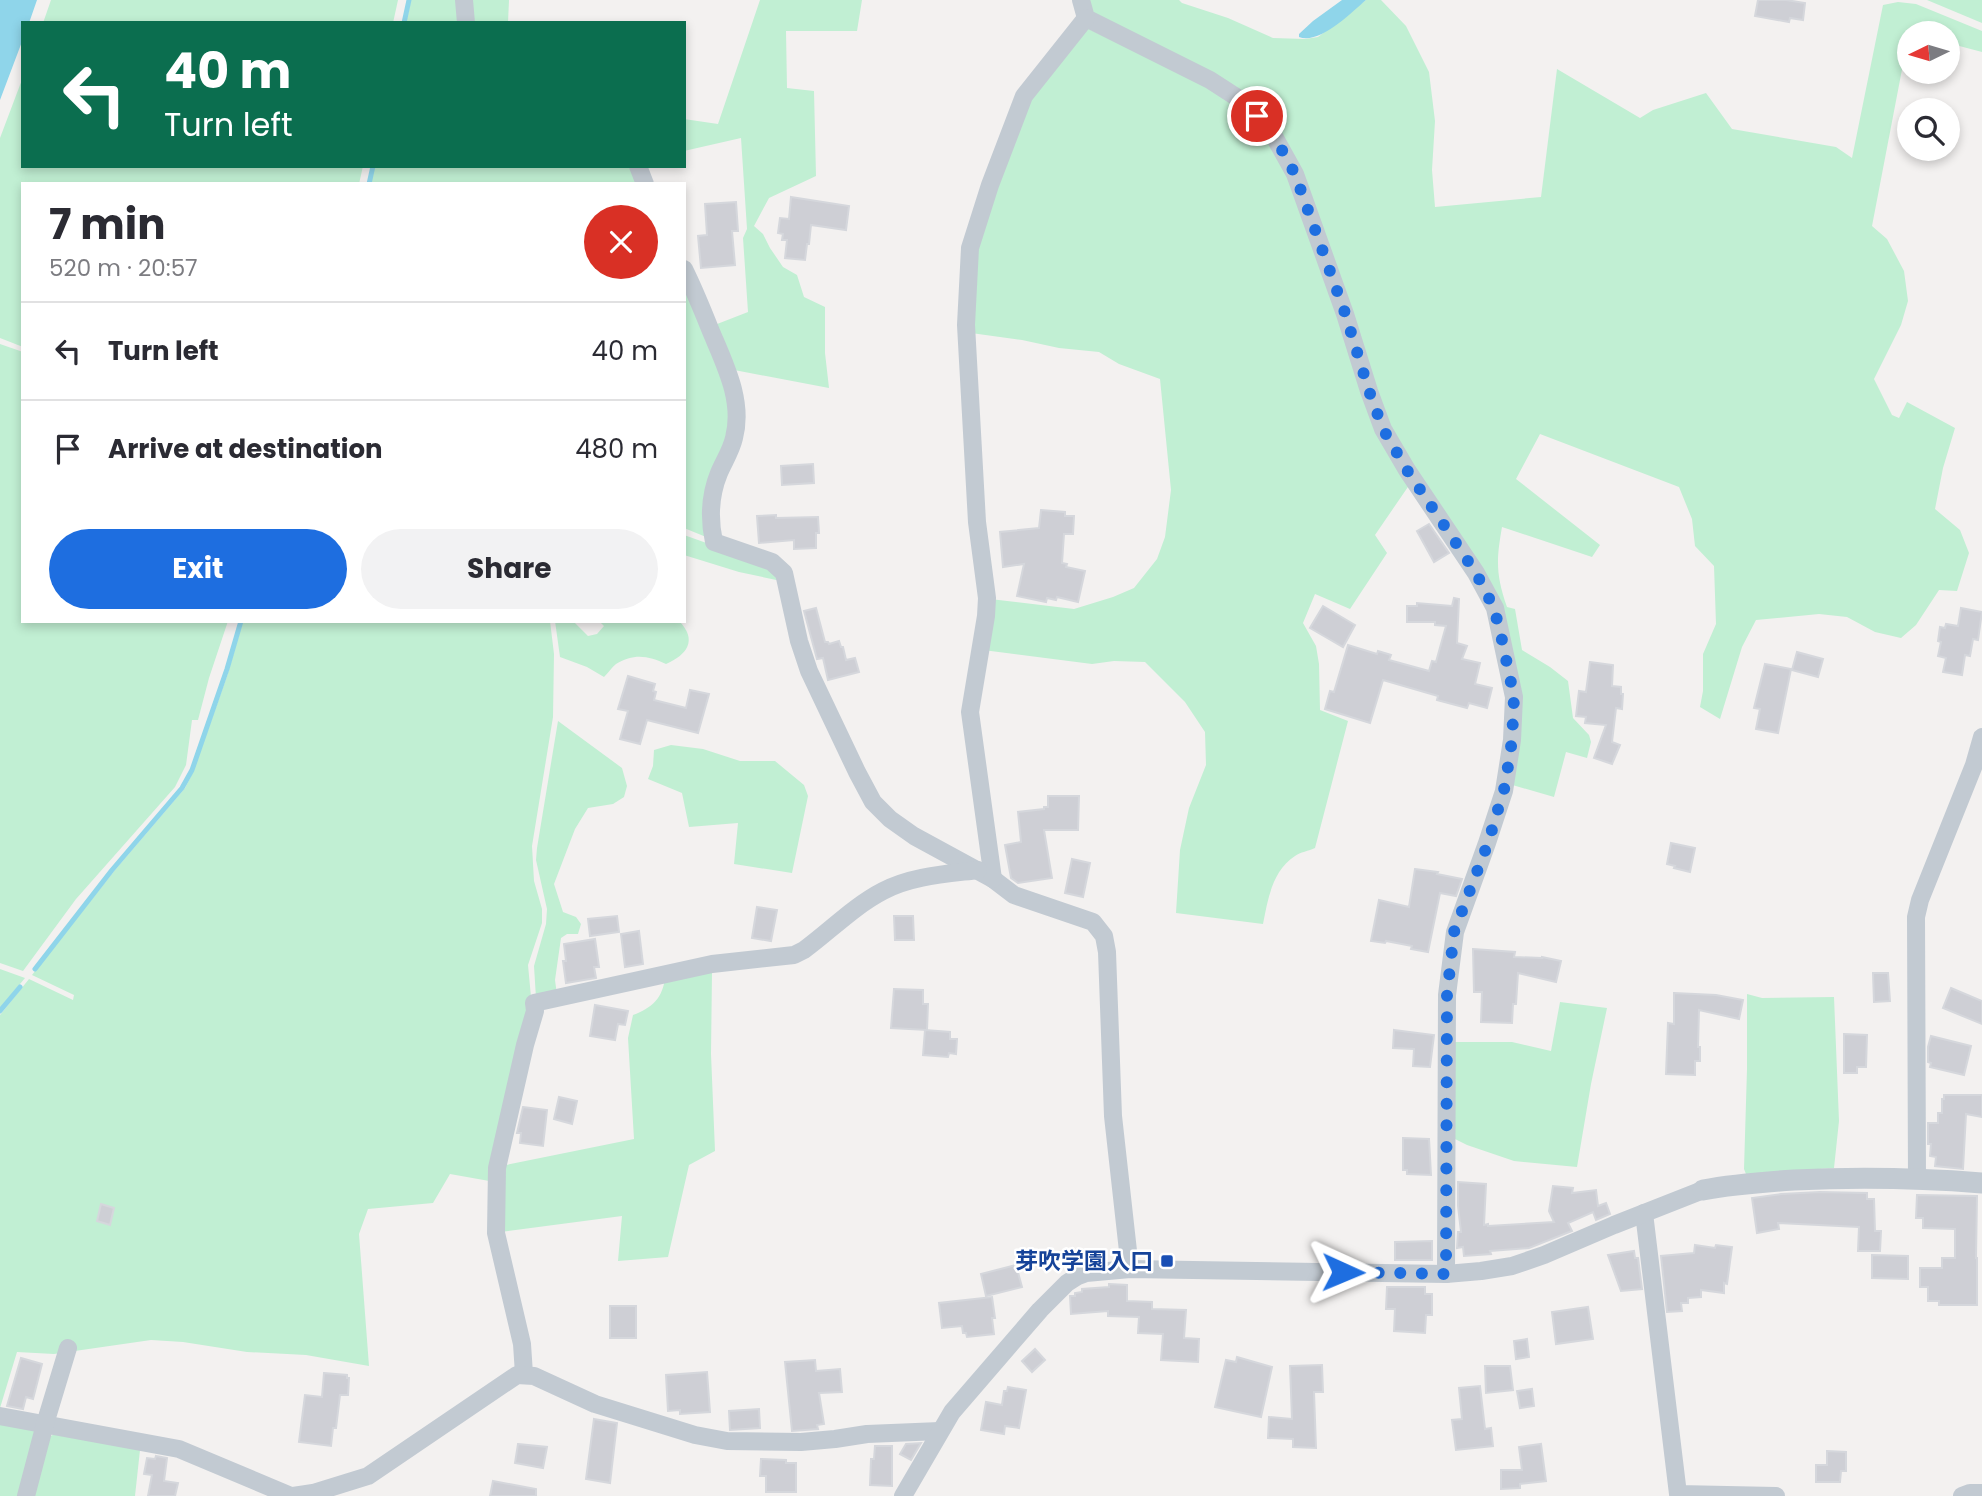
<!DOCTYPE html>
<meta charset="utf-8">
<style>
body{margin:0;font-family:Poppins,"Noto Sans JP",sans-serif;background:#f2f2f3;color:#2b2b33;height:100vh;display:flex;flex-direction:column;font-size:26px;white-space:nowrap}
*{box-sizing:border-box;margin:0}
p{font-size:23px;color:#7c7c81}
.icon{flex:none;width:38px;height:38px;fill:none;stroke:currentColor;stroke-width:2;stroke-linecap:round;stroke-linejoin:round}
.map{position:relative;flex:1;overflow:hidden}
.side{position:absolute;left:21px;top:182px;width:665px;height:441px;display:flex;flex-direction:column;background:#fff;border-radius:0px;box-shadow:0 4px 10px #0003}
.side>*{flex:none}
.hud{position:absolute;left:21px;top:21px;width:665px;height:147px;border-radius:0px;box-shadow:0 4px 10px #0003;background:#0b6e4f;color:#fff;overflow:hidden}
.needle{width:46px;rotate:265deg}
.controls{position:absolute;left:1897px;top:21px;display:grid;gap:14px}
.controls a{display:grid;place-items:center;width:63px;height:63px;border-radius:50%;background:#fff;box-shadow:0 4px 10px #0003;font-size:35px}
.pin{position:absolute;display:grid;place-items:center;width:60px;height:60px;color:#fff;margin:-30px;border:4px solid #fff;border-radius:50%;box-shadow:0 2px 7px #0007}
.me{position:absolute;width:77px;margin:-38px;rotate:91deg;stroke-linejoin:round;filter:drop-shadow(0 0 5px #0008)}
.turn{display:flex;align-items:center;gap:24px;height:147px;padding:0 28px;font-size:32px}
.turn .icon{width:91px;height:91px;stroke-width:2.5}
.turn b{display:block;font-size:49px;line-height:60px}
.round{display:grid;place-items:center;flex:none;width:74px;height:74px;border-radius:37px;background:#f2f2f3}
.summary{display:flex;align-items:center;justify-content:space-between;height:119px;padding:0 28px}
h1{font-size:42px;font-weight:700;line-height:52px}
.cta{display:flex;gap:14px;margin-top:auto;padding:14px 28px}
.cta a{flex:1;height:80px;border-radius:42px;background:#1e6ee0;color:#fff;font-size:28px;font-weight:700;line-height:80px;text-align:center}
.cta a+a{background:#f2f2f3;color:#2b2b33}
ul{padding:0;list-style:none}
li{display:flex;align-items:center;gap:21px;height:98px;padding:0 28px;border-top:2px solid #e1e1e2}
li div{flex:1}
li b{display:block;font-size:26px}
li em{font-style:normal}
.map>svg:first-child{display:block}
</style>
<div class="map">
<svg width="1982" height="1496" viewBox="0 0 1982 1496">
<rect width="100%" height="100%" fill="#f3f1f0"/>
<!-- green -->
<g fill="#c1efd3">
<polygon points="51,0 398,0 393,23 43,23"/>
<polygon points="411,0 460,0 462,23 406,23"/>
<polygon points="467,0 509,0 508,23 469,23"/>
<polygon points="760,0 862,0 857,31 786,31 787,88 814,91 816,176 769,198 754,226 763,234 770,248 783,267 797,275 804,297 825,307 825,353 829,388 729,369 712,326 748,312 743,238 747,229 741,138 684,151 684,119 718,124"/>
<path d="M1087,0h92l3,3 46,15 45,20 32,1 13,-2 48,-37h15l25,26 23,46 6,49 -3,49 3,37 106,-10 16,-128 83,49 13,-8 53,-17 26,36 104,18 16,11 31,-153 15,-3 18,2 66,27v21l-34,-9v-10h-39l-37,193 15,13 17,32 4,30 -7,24 -27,54 18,36 7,3 8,-16 48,26 -12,40 -8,41 25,21 9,23 -12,38 -18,-1 -23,35 -15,13 -26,-6 -28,-15 -28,-3 -63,6 -14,27 -22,72 -20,-12 3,-16v-37l13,-30 -2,-58 -19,-20 -3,-27 -13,-32 -139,-53 -24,45 84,66 -8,12 -90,-30c-6,34 -6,48 5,80l8,2 7,41 28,17 18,14 5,37 16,17 2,7 -4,16 -21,-6 -12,45 -45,-13 -2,-144 -121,-214 -54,-163 -75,-151 -168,-95z"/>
<polygon points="1927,0 1982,0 1982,23"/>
<path d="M1087,28l150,73 44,52 131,328 -37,54 12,18 -37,56 -35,-15 -12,29 13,23 3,18 1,46 28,11 -33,127c-6,3 -15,4 -20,8 -23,15 -27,43 -32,68l-87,-11 4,-63 9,-42 17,-43 -1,-33 -20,-30 -40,-40 -31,-1 -22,3 -109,-14 7,-51 84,10 39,-12 21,-9 23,-29 8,-22 6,-47 -11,-111 -41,-15 -20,-12 -40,-4 -37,-8 -51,-7 3,-86 42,-136z"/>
<polygon points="23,77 23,166 363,166 359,184 23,184 23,347 0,338 0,138"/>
<polygon points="374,166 634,166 642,184 370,184"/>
<polygon points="684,282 734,407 711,539 684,528"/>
<polygon points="0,344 23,352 23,621 228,621 209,678 198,720 192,720 186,765 175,787 76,899 23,971 0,963"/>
<polygon points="684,535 768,565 781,581 739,572 684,555"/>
<polygon points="243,621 550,621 554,654 553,717 532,846 534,881 542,909 542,923 528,965 531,997 495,1182 450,1174 433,1203 368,1209 359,1234 369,1366 306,1355 247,1352 183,1342 151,1340 54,1354 17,1352 0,1408 0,1015 29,979 73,1000 74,995 32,975 115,870 185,788 193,772 227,676"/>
<path d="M555,621h18l15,15 9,-2 7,-8 -5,-5h80c19,19 8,34 -13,43 -17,-8 -32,-11 -50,0 -4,3 -8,9 -12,13l-17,-10 -27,-10z"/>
<polygon points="558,721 622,768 627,786 624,797 613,804 588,808 575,829 554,884 563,912 576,917 581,924 578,934 567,934 561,938 555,980 557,995 536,998 534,966 546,924 547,909 536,860 537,848"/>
<polygon points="671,745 703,749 740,761 775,761 804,785 808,796 792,873 734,864 738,823 689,827 682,793 648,779 653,766 654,750"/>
<polygon points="0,969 25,978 0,1008"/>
<path d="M712,972l-1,82 4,97 -26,14 -21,92 -50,4 4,-45 -121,16v-26l5,-41 128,-26 -6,-101 5,-23c19,-7 30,-17 32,-38z"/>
<polygon points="1747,994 1762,998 1834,997 1839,1121 1834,1168 1746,1174 1744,1169 1747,1069"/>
<polygon points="1560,1002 1607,1008 1591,1084 1577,1167 1514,1161 1467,1145 1451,1137 1450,1042 1512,1042 1551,1051"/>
<polygon points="0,1423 40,1432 21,1496 0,1496"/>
<polygon points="54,1434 140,1450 135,1496 30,1496 47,1439"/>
</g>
<!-- water -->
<g fill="#8fd5ea">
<polygon points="0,0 37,0 29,23 23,23 23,39 0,100"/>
<path d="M1342,0h24c-15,13 -47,45 -67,37v-3l14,-13z"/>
</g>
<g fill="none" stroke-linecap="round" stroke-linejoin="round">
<!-- stream -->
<g stroke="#8fd5ea" stroke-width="5">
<polyline points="404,23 409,0"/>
<polyline points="369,184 373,166"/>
<polyline points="35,969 112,870 182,788 192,770 227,669 241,621"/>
<polyline points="0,1011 20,987"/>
</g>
</g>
<!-- building -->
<g fill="#cecfd5" stroke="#d5d7dc" stroke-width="2">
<polygon points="1758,0 1786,0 1805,3 1803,20 1790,18 1789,22 1755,16"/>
<polygon points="791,197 849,206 846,230 811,225 809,244 807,244 805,260 785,258 787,240 782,240 783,234 778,233 780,218 789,219"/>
<polygon points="736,202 738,231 732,231 735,265 701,268 698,236 707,235 705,204"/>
<polygon points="813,464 814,483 782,485 781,466"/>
<polygon points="1041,510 1065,512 1065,516 1074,516 1073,534 1064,534 1062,563 1067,564 1066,567 1085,571 1078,602 1057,597 1056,600 1047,598 1046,602 1017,596 1024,564 1003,567 1000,532 1039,528"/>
<polygon points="776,515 776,518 818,517 819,533 816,533 816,548 794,549 794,540 759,543 757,516"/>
<polygon points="1429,524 1449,553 1434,562 1417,531"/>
<polygon points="1454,598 1459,599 1457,643 1467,646 1462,659 1480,663 1475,684 1492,688 1487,708 1469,703 1467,708 1437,700 1438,696 1383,680 1370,723 1325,709 1330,691 1334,692 1348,645 1377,654 1378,651 1391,655 1389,660 1429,671 1432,661 1436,662 1446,626 1435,625 1435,622 1407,622 1407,606 1417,606 1417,603 1452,606"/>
<polygon points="1323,606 1355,625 1343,647 1310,628"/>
<polygon points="816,608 825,642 828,642 829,644 839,641 841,647 843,647 846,660 855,658 859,672 828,680 823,658 817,659 804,611"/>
<polygon points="1961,608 1982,612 1978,640 1973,639 1970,656 1965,655 1962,675 1943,672 1946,658 1938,656 1941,642 1938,641 1940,627 1945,628 1946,624 1958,626"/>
<polygon points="1797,652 1823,659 1818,677 1792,670"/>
<polygon points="1590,662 1613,665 1612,686 1621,687 1621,694 1623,694 1622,709 1616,708 1612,742 1620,745 1612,764 1594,758 1606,725 1585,723 1586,717 1576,716 1579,691 1586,692"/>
<polygon points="1765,664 1791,669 1778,733 1756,729 1760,709 1754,708"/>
<polygon points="628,676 655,684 653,691 656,692 654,700 686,708 690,690 709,694 698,733 647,720 640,744 620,739 628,711 618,709"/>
<polygon points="1048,796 1079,796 1078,830 1044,830 1052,878 1018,883 1011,878 1005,845 1021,842 1018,812 1044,809 1044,807 1048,807"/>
<polygon points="1671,843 1695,848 1690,872 1674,868 1675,866 1667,864"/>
<polygon points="1072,859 1090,863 1083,897 1065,893"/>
<polygon points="1415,869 1438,872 1437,874 1462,879 1456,896 1440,893 1428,952 1411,949 1412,946 1386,941 1385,943 1371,941 1379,900 1409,907"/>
<polygon points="757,907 777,910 771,941 752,938"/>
<polygon points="617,916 619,932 590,936 588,919"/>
<polygon points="894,916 913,916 914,940 895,940"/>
<polygon points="639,931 643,964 625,967 621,934"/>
<polygon points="595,939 599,967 594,967 596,978 566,983 563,961 566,961 564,944"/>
<polygon points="1473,949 1515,952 1514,957 1542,958 1542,957 1561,961 1556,982 1518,973 1516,1004 1513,1004 1512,1023 1481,1022 1482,992 1474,992"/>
<polygon points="1873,973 1888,973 1890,1001 1874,1002"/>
<polygon points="1951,988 1982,1001 1982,1024 1943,1008"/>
<polygon points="894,989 923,990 923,1004 928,1004 927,1030 891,1028"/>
<polygon points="1674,993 1716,995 1743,1000 1739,1019 1699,1010 1698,1047 1700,1047 1700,1061 1695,1061 1695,1075 1666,1074 1668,1023 1674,1024"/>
<polygon points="595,1005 628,1011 625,1025 618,1024 615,1040 590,1036"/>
<polygon points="925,1030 950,1032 950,1039 957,1039 956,1054 949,1053 948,1057 923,1055"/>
<polygon points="1394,1030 1434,1035 1430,1067 1413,1066 1414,1049 1393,1048"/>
<polygon points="1844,1034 1867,1035 1866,1067 1857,1067 1857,1073 1844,1073"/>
<polygon points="1931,1036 1971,1046 1964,1075 1930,1067 1931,1063 1928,1062 1928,1047"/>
<polygon points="1944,1095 1982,1095 1982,1117 1966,1114 1963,1169 1935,1166 1936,1157 1930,1156 1931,1144 1928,1144 1928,1123 1938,1123 1938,1113 1942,1113 1942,1099 1944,1099"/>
<polygon points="559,1097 577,1101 572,1124 554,1119"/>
<polygon points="523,1107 547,1110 543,1146 520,1143 521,1133 517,1133"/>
<polygon points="1403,1138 1429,1139 1431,1175 1407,1174 1407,1170 1403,1170"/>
<polygon points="1458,1182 1486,1184 1484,1225 1488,1224 1488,1226 1554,1222 1549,1211 1553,1186 1573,1188 1572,1193 1596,1190 1598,1206 1606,1203 1610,1214 1596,1220 1593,1212 1568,1223 1572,1231 1529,1248 1490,1251 1491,1254 1464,1256 1463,1247 1457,1248 1458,1232 1461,1232 1458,1206"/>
<polygon points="1820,1192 1867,1193 1867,1199 1874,1199 1875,1231 1881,1231 1880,1251 1858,1251 1859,1227 1778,1223 1779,1229 1757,1233 1752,1198 1781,1194"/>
<polygon points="1917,1195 1977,1196 1976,1258 1977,1258 1977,1305 1939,1305 1939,1301 1928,1301 1928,1287 1920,1287 1920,1268 1942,1268 1942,1258 1955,1258 1955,1229 1923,1228 1923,1218 1916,1218"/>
<polygon points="101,1204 114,1208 110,1225 97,1221"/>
<polygon points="1432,1241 1432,1260 1395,1260 1395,1242"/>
<polygon points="1695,1245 1715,1248 1716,1245 1732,1247 1727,1284 1724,1283 1724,1293 1701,1290 1701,1297 1688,1298 1688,1303 1681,1303 1682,1311 1667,1312 1661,1256 1694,1253"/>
<polygon points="1634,1251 1635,1258 1638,1258 1642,1289 1621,1291 1608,1255"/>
<polygon points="1872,1255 1908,1256 1908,1279 1872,1278"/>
<polygon points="1016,1265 1022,1287 986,1296 981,1274"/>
<polygon points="1109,1284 1127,1285 1127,1301 1152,1302 1152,1309 1186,1310 1184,1338 1199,1339 1198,1362 1161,1360 1163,1334 1138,1333 1139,1317 1108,1316 1108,1311 1071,1314 1070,1296 1075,1296 1075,1293 1082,1292 1082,1289 1109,1287"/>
<polygon points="1387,1287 1425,1287 1425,1294 1432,1294 1432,1315 1426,1315 1425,1333 1394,1331 1395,1309 1386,1309"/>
<polygon points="992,1297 995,1318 992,1318 994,1334 967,1337 966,1333 963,1333 962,1326 942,1328 939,1303"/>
<rect x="610" y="1306" width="26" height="32"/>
<polygon points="1588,1307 1593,1339 1556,1344 1552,1312"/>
<polygon points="1527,1339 1529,1357 1516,1359 1514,1341"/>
<polygon points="1035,1349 1045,1360 1032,1372 1022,1361"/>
<polygon points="1237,1357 1272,1367 1261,1417 1215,1407 1226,1360 1236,1362"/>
<polygon points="21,1358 42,1364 33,1399 26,1397 23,1409 7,1406"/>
<polygon points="815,1360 816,1371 840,1369 842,1392 819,1393 824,1424 817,1425 818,1429 792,1431 785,1362"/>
<polygon points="1322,1365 1323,1392 1314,1392 1316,1448 1293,1447 1293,1439 1268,1438 1269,1417 1292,1419 1290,1366"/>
<polygon points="1485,1366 1510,1366 1513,1390 1486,1393"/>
<polygon points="707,1372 710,1412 680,1414 680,1410 668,1411 666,1375"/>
<polygon points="324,1373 347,1375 347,1378 349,1378 348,1395 340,1395 336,1428 333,1428 331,1446 299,1442 305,1395 322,1397"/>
<polygon points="1480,1386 1485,1429 1491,1428 1493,1446 1456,1450 1452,1420 1462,1419 1459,1388"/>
<polygon points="1008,1387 1026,1390 1019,1428 1005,1426 1004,1434 981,1430 986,1402 1002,1405 1004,1391 1007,1391"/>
<polygon points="1532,1389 1534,1406 1520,1408 1517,1391"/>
<polygon points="759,1409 760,1428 730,1430 729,1411"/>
<polygon points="594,1419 617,1423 610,1483 586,1479"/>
<polygon points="921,1443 911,1460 900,1454 906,1444"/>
<polygon points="518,1444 547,1447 543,1468 515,1463"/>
<polygon points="1541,1444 1546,1481 1520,1484 1520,1488 1501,1489 1501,1470 1522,1470 1519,1447"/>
<polygon points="875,1446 892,1446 892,1486 870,1485 871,1459 874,1459"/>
<polygon points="1827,1451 1846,1452 1846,1471 1841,1471 1840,1482 1816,1482 1816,1465 1827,1465"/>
<polygon points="156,1456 167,1458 164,1481 178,1483 175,1496 148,1496 152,1475 144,1474 147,1458 155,1459"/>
<polygon points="761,1459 786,1460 786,1463 796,1463 796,1492 766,1492 766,1476 760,1476"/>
<polygon points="493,1481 536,1489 536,1496 490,1496"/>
</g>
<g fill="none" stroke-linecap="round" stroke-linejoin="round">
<!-- minor -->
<g stroke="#c2cad2" stroke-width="18">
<polyline points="464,0 466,23"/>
<polyline points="1081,0 1086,18 1210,80 1244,102 1270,129 1295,174 1345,314 1369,391 1383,429 1407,470 1476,573 1495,608 1514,697 1512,740 1504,791 1487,843 1455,932 1447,995 1446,1274"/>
<polyline points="638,166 645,184"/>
<path d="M684,269c10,20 18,40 26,60 14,34 34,71 24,109 -3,13 -10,23 -15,35 -9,22 -10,46 -5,69l58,20 12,11 15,68 10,30 48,101 16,30 17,17 24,17 79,43 21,16 79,27 11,14 3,16 6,164 17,153"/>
<polyline points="993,879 970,712 986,616 987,598 977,522 966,325 970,248 990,185 1024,96 1086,18"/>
<polyline points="1917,1178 1916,917 1920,900 1974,765 1982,737"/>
<polyline points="1644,1213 1678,1494 1776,1496"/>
<path d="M524,1374l-2,-30 -26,-111 1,-65 28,-123 10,-34 -1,-8 178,-39 82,-9 10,-5c26,-19 50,-44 79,-59 28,-15 63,-17 95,-21"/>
<polyline points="0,1416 179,1449 291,1496"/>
<polyline points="26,1496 45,1424 68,1348"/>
<polyline points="293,1496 313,1493 368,1476 517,1375 534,1376 595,1404 695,1435 727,1441 801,1442 835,1439 867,1434 940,1431"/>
<polyline points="903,1496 952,1412 1040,1310 1067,1283 1078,1276 1086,1273 1130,1269 1446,1274 1481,1271 1512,1266 1544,1255 1614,1225 1703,1190"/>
<polyline points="1962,1496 1970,1493 1982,1493"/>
</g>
<!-- tertiary -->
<path stroke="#c2cad2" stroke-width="21" d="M1703,1190c31,-6 60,-8 91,-10 63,-3 125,-2 188,3"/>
</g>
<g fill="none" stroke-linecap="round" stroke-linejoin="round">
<!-- route -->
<polyline stroke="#1e6ee0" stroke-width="12" stroke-dasharray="0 21.6" points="1257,116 1270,128 1295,174 1345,313 1369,391 1383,429 1407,470 1476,573 1494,608 1502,640 1514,697 1512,740 1505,786 1488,843 1454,932 1447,995 1446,1274 1343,1272"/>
</g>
<!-- markers -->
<rect fill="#1a4fb4" stroke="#fff" stroke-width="2.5" x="1160" y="1254" width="14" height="14" rx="3.5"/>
<g text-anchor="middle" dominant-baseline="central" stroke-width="5" stroke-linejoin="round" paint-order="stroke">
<!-- transit labels -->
<g font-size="23" font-weight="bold" fill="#164399" stroke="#fff" text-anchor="end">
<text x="1153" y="1261">芽吹学園入口</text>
</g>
</g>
</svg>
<div class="controls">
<a><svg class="needle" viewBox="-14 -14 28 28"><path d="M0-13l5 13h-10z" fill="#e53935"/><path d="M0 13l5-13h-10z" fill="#7c7c81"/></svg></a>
<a><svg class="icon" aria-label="search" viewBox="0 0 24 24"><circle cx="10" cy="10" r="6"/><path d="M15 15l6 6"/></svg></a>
</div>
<div class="pin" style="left:1257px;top:116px;background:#d93025"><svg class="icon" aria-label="arrive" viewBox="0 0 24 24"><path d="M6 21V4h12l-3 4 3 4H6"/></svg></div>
<svg class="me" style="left:1343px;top:1272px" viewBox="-20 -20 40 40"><path d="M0-17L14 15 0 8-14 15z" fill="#1e6ee0" stroke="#fff" stroke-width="4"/></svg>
<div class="hud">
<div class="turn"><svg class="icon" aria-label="left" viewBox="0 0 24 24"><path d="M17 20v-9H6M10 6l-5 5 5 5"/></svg><div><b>40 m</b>Turn left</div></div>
</div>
<section class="side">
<div class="summary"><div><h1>7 min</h1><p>520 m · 20:57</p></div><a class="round" style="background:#d93025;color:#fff"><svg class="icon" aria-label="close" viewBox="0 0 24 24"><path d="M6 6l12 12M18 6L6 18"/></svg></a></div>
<ul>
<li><svg class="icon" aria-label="left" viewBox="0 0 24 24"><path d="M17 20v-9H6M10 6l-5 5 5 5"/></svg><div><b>Turn left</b></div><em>40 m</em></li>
<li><svg class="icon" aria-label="arrive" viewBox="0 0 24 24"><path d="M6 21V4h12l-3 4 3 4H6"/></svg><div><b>Arrive at destination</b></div><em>480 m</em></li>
</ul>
<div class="cta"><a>Exit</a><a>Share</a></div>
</section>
</div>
